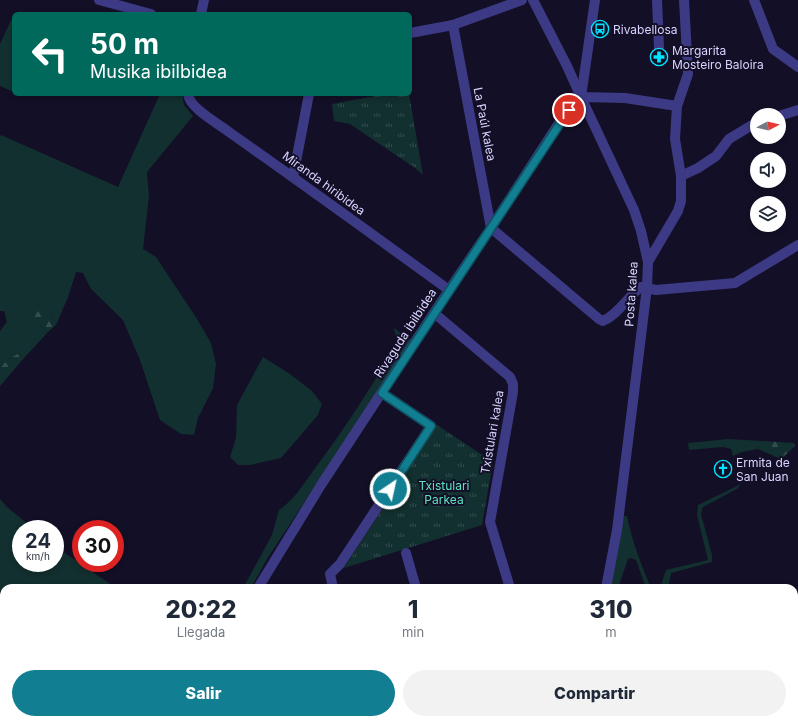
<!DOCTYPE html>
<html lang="es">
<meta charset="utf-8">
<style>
body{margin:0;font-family:Inter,sans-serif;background:#f2f2f3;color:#1f2937;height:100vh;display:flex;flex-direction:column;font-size:15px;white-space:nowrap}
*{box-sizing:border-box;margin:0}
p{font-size:13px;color:#747a83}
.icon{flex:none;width:22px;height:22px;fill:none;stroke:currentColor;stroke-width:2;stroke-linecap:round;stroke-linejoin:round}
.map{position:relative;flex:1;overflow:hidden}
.drawer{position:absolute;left:0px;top:584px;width:798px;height:140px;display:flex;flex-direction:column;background:#fff;border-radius:12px 12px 0 0;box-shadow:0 2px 6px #0003}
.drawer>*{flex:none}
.guide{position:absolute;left:12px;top:12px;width:400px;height:84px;border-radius:6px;box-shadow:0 2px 6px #0003;background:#00695c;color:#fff;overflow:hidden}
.needle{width:26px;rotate:83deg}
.fabs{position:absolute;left:750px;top:108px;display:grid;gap:8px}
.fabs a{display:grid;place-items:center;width:36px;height:36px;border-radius:50%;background:#fff;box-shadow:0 2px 6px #0003;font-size:20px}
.speed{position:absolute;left:12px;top:520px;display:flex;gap:8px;font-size:20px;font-weight:700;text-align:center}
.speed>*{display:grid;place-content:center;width:52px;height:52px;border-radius:50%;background:#fff;box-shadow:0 2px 6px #0003;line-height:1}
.speed small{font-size:10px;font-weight:400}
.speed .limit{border:6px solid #d22;background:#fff;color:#111}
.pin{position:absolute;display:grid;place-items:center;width:34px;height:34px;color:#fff;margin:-17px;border:2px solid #fff;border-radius:50%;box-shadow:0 1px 4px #0007}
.me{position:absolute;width:44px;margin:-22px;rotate:34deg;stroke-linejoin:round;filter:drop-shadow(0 0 3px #0008)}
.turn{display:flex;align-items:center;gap:14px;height:84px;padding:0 12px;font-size:18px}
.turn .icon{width:52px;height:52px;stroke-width:2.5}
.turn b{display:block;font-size:28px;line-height:34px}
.eta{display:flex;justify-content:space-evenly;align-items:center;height:68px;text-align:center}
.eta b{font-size:24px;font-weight:800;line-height:28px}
.primary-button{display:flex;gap:8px;margin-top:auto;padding:8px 12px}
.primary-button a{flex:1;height:46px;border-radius:24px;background:#117e91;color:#fff;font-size:16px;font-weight:800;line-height:46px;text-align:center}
.primary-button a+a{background:#f2f2f3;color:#1f2937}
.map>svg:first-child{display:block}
</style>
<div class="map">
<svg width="798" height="724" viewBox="0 0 798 724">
<defs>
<pattern id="forest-firs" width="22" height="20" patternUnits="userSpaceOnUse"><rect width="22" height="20" fill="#12302f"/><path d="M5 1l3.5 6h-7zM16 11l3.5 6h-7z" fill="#344d4e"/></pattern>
<pattern id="park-tufts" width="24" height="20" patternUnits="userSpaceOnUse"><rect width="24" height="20" fill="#12302f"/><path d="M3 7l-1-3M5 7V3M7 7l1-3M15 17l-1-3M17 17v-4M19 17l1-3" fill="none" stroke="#344d4e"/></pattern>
</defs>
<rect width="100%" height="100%" fill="#130f26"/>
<!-- grass -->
<g fill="#12302f">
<polygon points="11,20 14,21 14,92 0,86 0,44"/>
<polygon points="160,94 182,94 184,105 193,116 147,172 149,196 143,249 156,257 197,319 211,343 216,364 213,388 198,418 194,435 181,434 160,420 140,360 123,320 91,289 83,273 76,272 68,297 56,325 47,307 35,321 48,332 24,358 19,353 9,359 0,367 0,331 7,322 4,311 0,311 0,136 1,135 118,187"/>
<path d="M394,328l17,12 -144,219 -16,29h-8l29,-53 7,-25c14,-9 24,-25 34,-39 31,-41 58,-83 84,-128z"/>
<polygon points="263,357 290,374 312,391 322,404 318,415 281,458 250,465 238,465 230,457 236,438 237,405"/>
<polygon points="728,439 763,441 758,449 742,452 733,456 731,449 723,447 689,450 688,443"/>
<polygon points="741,484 737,489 703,507 701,514 712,555 712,562 671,573 668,588 660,588 666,570 708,560 697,515 698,505"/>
<polygon points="0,499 7,507 34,529 21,529 21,563 55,563 55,546 116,588 4,588 4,671 0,667"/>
<path d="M622,516h5c5,25 14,48 24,72h-5l-10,-28 -5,-2 -3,1 -10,29h-10z"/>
<polygon points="54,720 128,720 125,724 58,724"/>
<polygon points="159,720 205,720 204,724 156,724"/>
<polygon points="219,720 302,720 309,724 218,724"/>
<polygon points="479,720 516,720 511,724 365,724"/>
</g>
<!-- forest -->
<g fill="url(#forest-firs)">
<polygon points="40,303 47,307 56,325 48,332 35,321 32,309"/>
<polygon points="19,353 24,358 0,386 0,367 9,359"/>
<polygon points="763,441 794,443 795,446 781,459 758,449"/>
</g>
<!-- park -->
<g fill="url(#park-tufts)">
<polygon points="386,94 409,94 423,175 415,168 350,124 334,121 332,104"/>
<polygon points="437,425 493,462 482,525 344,568"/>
</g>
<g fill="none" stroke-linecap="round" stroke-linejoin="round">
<!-- minor -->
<g stroke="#3d3a85" stroke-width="10">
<polyline points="99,0 151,14"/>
<polyline points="657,0 659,48"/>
<polyline points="754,0 773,49 798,67"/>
<polyline points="201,14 204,0"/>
<path d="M453,25l38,203 108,91 4,2c16,-7 24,-24 38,-34l15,3 79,-7 63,-38"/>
<polyline points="410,33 453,25 522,0"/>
<path d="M188,94c1,14 31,30 41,38 74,52 147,105 220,158"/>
<polyline points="779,116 798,110"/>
<polyline points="681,176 698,168 716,156 729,139 757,122"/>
<polyline points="293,177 309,94"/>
<polyline points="648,262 678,211 681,201 681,176 675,139 677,106 688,74 684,0"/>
<polyline points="434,313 510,377 513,384 513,392 490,522 510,588"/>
<polyline points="406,553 416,588"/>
<polyline points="333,588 330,574 340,564 431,426 382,393"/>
<polyline points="606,588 617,530 637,369 647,287 648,262 641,231 634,210 581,97 625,98 677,106"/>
<polyline points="0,687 4,691"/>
<polyline points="34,720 39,724"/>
<polyline points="142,724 145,720"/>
</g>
<!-- tertiary -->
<g stroke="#3d3a85" stroke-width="10">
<polyline points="533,0 567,66 581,97"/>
<polyline points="581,97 595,0"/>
<polyline points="258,588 321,485 449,290 491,228 561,120 581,97"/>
<polyline points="211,724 212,720"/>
</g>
</g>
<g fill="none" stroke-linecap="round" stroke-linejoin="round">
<defs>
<polyline id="route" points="390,489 431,426 382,393 569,110"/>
</defs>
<!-- route casing -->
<use href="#route" stroke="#0b525e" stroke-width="10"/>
<!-- route -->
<use href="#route" stroke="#117e91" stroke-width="7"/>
</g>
<!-- icons -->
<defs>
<symbol id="bus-ring" viewBox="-11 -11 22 22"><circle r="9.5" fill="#130f26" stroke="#00e5ff" stroke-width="1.5"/><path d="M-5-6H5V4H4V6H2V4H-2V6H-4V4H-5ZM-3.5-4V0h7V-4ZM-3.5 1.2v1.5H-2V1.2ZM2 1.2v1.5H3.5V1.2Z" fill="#00e5ff"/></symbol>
<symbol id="pharmacy-ring" viewBox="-11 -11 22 22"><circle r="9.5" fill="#130f26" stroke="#00e5ff" stroke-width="1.5"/><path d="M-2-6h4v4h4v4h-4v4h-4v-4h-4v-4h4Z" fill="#00e5ff"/></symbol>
<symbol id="church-ring" viewBox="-11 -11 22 22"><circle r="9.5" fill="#130f26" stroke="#00e5ff" stroke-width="1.5"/><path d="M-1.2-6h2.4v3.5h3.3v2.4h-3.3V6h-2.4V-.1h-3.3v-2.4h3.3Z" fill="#00e5ff"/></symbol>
</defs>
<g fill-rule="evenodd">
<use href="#bus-ring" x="590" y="19" width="20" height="20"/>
<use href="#pharmacy-ring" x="649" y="47" width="20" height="20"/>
<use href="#church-ring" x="713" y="459" width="20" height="20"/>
</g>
<g text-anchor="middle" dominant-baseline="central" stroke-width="4" stroke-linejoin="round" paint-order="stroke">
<!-- poi labels -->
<g font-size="12" fill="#d9d4ff" stroke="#130f26" text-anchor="start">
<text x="613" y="29">Rivabellosa</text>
<text x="672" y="50">Margarita<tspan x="672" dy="14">Mosteiro Baloira</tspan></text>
<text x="736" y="462">Ermita de<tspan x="736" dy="14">San Juan</tspan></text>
</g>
<!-- street labels -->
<g font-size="12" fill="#d9d4ff" stroke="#130f26">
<text transform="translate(485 124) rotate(79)">La Paúl kalea</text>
<text transform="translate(324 183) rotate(36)">Miranda hiribidea</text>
<text transform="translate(631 294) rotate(-86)">Posta kalea</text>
<text transform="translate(405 333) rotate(-57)">Rivaguda ibilbidea</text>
<text transform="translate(492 432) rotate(-80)">Txistulari kalea</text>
</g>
<!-- park labels -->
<g font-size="12" fill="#5fe0c0" stroke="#130f26">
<text x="444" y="485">Txistulari<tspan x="444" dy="14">Parkea</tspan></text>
</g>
</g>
</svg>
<div class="fabs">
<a><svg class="needle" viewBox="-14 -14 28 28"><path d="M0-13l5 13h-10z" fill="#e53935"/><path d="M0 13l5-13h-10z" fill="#747a83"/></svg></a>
<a><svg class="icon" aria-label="sound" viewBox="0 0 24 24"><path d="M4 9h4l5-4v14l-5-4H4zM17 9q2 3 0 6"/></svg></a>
<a><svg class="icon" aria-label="layers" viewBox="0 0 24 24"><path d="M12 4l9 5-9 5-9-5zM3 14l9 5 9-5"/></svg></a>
</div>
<div class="speed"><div>24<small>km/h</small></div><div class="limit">30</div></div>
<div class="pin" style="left:569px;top:110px;background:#d93025"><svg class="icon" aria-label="arrive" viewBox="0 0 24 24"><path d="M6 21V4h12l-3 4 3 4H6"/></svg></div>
<svg class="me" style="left:390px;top:489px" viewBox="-20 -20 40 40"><circle r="17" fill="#117e91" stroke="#fff" stroke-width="3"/><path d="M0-11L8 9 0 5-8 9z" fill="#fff"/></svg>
<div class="guide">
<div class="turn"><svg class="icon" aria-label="left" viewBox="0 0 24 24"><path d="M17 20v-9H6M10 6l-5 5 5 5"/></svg><div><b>50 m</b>Musika ibilbidea</div></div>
</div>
<section class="drawer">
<div class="eta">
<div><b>20:22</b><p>Llegada</p></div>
<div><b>1</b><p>min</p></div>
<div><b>310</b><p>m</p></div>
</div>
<div class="primary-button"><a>Salir</a><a>Compartir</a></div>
</section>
</div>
